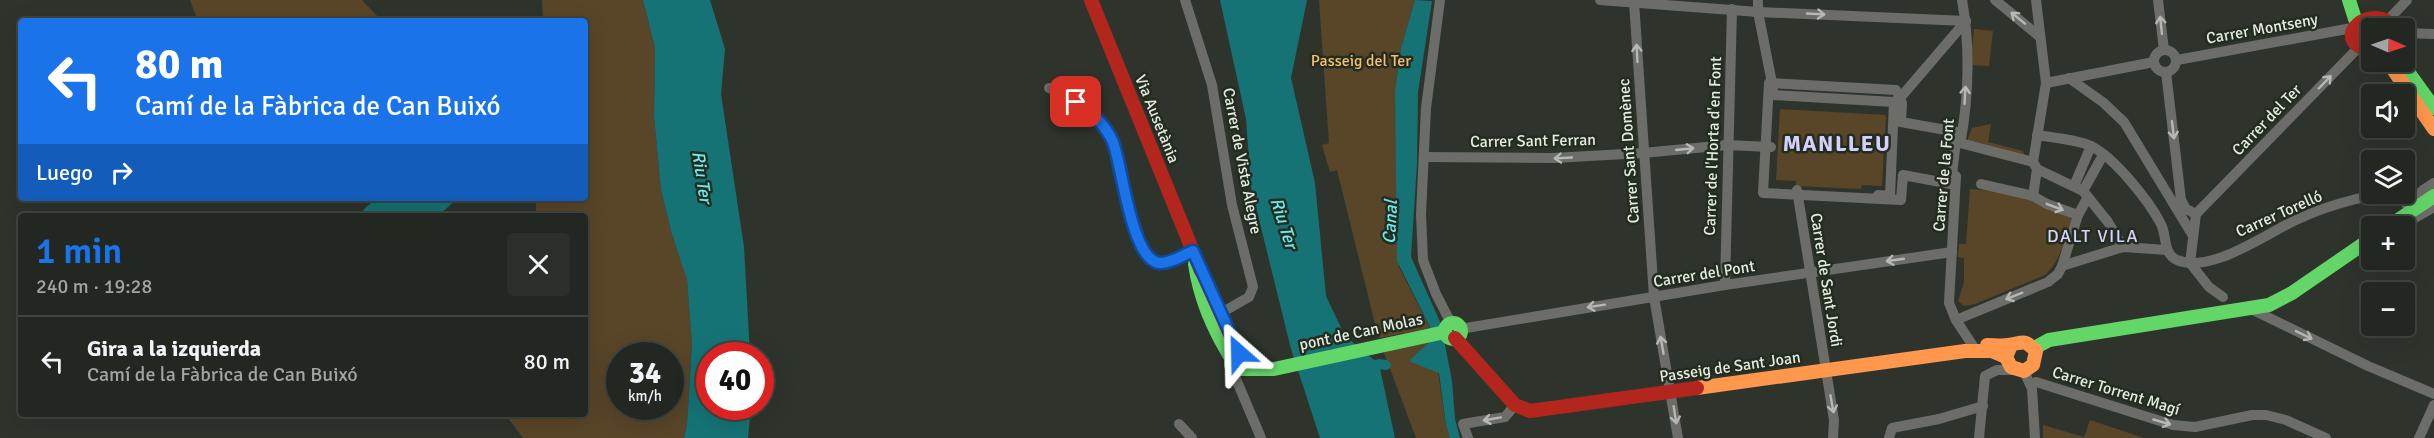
<!DOCTYPE html>
<html lang="es">
<meta charset="utf-8">
<style>
body{margin:0;font-family:Signika,sans-serif;background:#2a2f2a;color:#f1f3f6;height:100vh;display:flex;flex-direction:column;font-size:22px;white-space:nowrap}
*{box-sizing:border-box;margin:0}
p{font-size:20px;color:#a2a5a5}
.icon{flex:none;width:33px;height:33px;fill:none;stroke:currentColor;stroke-width:2;stroke-linecap:round;stroke-linejoin:round}
.map{position:relative;flex:1;overflow:hidden}
.drawer{position:absolute;left:18px;top:213px;width:570px;height:204px;display:flex;flex-direction:column;background:#222721;border-radius:6px;box-shadow:0 6px 24px #0002,0 0 0 2px #3f443f}
.drawer>*{flex:none}
.banner{position:absolute;left:18px;top:18px;width:570px;height:183px;border-radius:6px;box-shadow:0 6px 24px #0002,0 0 0 2px #3f443f;background:#1a73e8;color:#fff;overflow:hidden}
.needle{width:39px;rotate:92deg}
.controls{position:absolute;left:2361px;top:18px;display:grid;gap:12px}
.controls a{display:grid;place-items:center;width:54px;height:54px;border-radius:6px;background:#222721;box-shadow:0 6px 24px #0002,0 0 0 2px #3f443f;font-size:30px}
.speed{position:absolute;left:606px;top:342px;display:flex;gap:12px;font-size:30px;font-weight:700;text-align:center}
.speed>*{display:grid;place-content:center;width:78px;height:78px;border-radius:50%;background:#222721;box-shadow:0 6px 24px #0002,0 0 0 2px #3f443f;line-height:1}
.speed small{font-size:15px;font-weight:400}
.speed .limit{border:9px solid #d22;background:#fff;color:#111}
.pin{position:absolute;display:grid;place-items:center;width:51px;height:51px;color:#fff;margin:-26px;border-radius:12px;box-shadow:0 3px 9px #0006}
.me{position:absolute;width:66px;margin:-33px;rotate:335deg;stroke-linejoin:round;filter:drop-shadow(0 0 4px #0008)}
.turn{display:flex;align-items:center;gap:21px;height:126px;padding:0 18px;font-size:27px}
.turn .icon{width:78px;height:78px;stroke-width:2.5}
.turn b{display:block;font-size:42px;line-height:51px}
.then{display:flex;align-items:center;height:57px;padding:0 18px;background:#0003;gap:12px;font-size:22px}
.round{display:grid;place-items:center;flex:none;width:63px;height:63px;border-radius:6px;background:#2a2f2a}
.head{display:flex;align-items:center;justify-content:space-between;height:102px;padding:0 18px}
h1{font-size:36px;font-weight:600;line-height:45px;color:#1a73e8}
ul{padding:0;list-style:none}
li{display:flex;align-items:center;gap:18px;height:90px;padding:0 18px;border-top:2px solid #3f443f}
li div{flex:1}
li b{display:block;font-size:22px}
li em{font-style:normal}
.map>svg:first-child{display:block}
</style>
<div class="map">
<svg width="2434" height="438" viewBox="0 0 2434 438">
<rect width="100%" height="100%" fill="#2e342c"/>
<!-- green -->
<g fill="#594528" fill-rule="evenodd">
<polygon points="190,0 362,0 382,21 198,21"/>
<path d="M542,0h101l12,48 -1,69 7,73 10,41 16,48 5,65 -5,80 -3,14h-161l-18,-24h80v-198h-49v-18h49v-177h-42zM620,356h50v50h-50z"/>
<polygon points="1319,0 1415,0 1401,48 1395,91 1399,267 1430,328 1380,338 1375,324 1337,170 1330,172 1322,145 1329,143"/>
<polygon points="1974,29 1993,31 1989,66 1970,65"/>
<polygon points="1780,109 1886,115 1882,186 1862,185 1861,189 1796,186 1796,181 1776,180"/>
<polygon points="1991,124 1988,142 2023,151 2025,156 1967,141 1972,128"/>
<path d="M1970,189l36,3 30,7 34,17 1,4c-6,19 -10,41 -26,55l-70,29 -11,2 -6,-5 6,-19v-24l-6,-1 1,-13h7z"/>
<polygon points="1433,339 1446,425 1450,438 1416,438 1383,350"/>
<polygon points="2090,420 2144,438 2043,438 2043,425 2084,437"/>
</g>
<!-- water -->
<g fill="#157376">
<polygon points="643,0 710,0 725,49 721,94 744,247 750,355 710,356 710,406 751,407 748,438 684,438 687,424 692,344 687,280 671,231 661,190 654,117 655,48"/>
<polygon points="1220,0 1307,0 1291,78 1315,183 1326,296 1345,336 1379,364 1395,438 1320,438 1291,349 1251,187 1246,119"/>
<polygon points="1415,0 1432,1 1418,92 1417,163 1411,257 1441,324 1452,381 1455,419 1460,438 1450,438 1446,425 1439,373 1411,362 1411,359 1433,339 1430,327 1397,261 1395,91 1401,48"/>
<polygon points="378,198 458,198 438,216 360,216 365,208"/>
</g>
<g fill="none" stroke-linecap="round" stroke-linejoin="round">
<!-- canal -->
<polyline stroke="#157376" stroke-width="10" points="1366,367 1379,364 1386,365"/>
<!-- street -->
<g stroke="#6c6d69" stroke-width="10">
<polyline points="1185,0 1212,85 1232,205 1253,287 1249,297 1221,313"/>
<polyline points="1440,0 1426,108 1421,214 1423,260 1436,294 1451,323"/>
<polyline points="1600,0 1758,12 1966,21"/>
<polyline points="1758,0 1758,12 1773,88"/>
<polyline points="1995,0 2040,37"/>
<polyline points="2036,0 2046,83 2033,162 2037,169"/>
<polyline points="2158,0 2164,50"/>
<polyline points="1634,2 1654,297 1678,438"/>
<polyline points="2390,18 2407,0"/>
<polyline points="2404,33 2434,34"/>
<circle cx="2165" cy="61" r="11"/>
<polyline points="2177,60 2352,28"/>
<polyline points="2166,72 2181,200 2186,209 2196,214"/>
<polyline points="2069,78 2104,103 2124,122 2193,236"/>
<polygon points="1769,83 1896,90 1902,103 1901,122 1957,132 1951,184 1903,175 1901,200 1763,193"/>
<polyline points="2046,83 2154,62"/>
<path d="M1049,88c26,10 50,27 63,52 13,26 16,108 42,121 11,6 29,-6 39,-10"/>
<polyline points="1773,95 1894,102 1900,98 1966,21"/>
<path d="M2037,135c17,3 39,4 54,11 24,12 58,55 70,78 6,12 2,30 16,36 35,14 88,-26 119,-40 19,-9 40,-16 60,-21 14,-4 32,0 46,0l10,12"/>
<polyline points="1954,137 1960,143 2033,162"/>
<path d="M1961,139c8,-44 9,-95 1,-139"/>
<polyline points="1424,157 1553,158 1643,153 1727,145 1771,147"/>
<polyline points="2037,169 2083,191 2108,222 2123,247"/>
<polyline points="1956,176 1949,303 1956,320 1973,346"/>
<polyline points="1981,184 2033,196 2047,204 2078,215"/>
<polyline points="2074,186 2091,146"/>
<polyline points="1797,190 1834,420 1833,438"/>
<polyline points="2083,191 2103,155"/>
<polyline points="1878,195 1890,196 1894,102"/>
<polyline points="2033,196 2037,169"/>
<polyline points="2408,205 2423,190 2434,183"/>
<polyline points="2196,214 2359,47"/>
<polyline points="2397,221 2408,222 2434,207"/>
<polyline points="2190,263 2196,214"/>
<polyline points="2190,263 2209,287 2223,297"/>
<polyline points="2062,266 2123,247 2167,250"/>
<polyline points="1725,285 1732,9"/>
<polyline points="2251,309 2368,366 2434,394"/>
<polyline points="1956,320 2048,282 2058,274 2062,266 2078,215 2088,197"/>
<polyline points="1460,329 1725,285 1952,252"/>
<polyline points="1235,369 1236,379 1261,438"/>
<polyline points="2024,371 2032,389 2035,438"/>
<polyline points="2036,382 2173,425 2195,427 2252,415 2266,415 2286,420 2326,438"/>
<polyline points="1179,424 1192,438"/>
<polyline points="1468,438 1463,424 1505,417 1515,405"/>
<polyline points="1889,438 1892,428 1939,419 1983,406"/>
<polyline points="1979,438 1985,376 1997,370 2016,370"/>
<polyline points="2419,438 2434,405"/>
</g>
<!-- fast -->
<g stroke="#63d668" stroke-width="14">
<polyline points="2349,0 2355,19"/>
<polyline points="2401,62 2434,108"/>
<polyline points="2389,226 2434,196"/>
<path d="M1195,264c5,35 18,64 36,94v7l6,4h37l171,-37"/>
<circle cx="1453" cy="331" r="8"/>
<polyline points="2034,348 2049,340 2269,305 2292,293 2372,238"/>
</g>
<!-- slow -->
<g stroke="#ff974d" stroke-width="14">
<polyline points="2388,62 2434,129"/>
<polyline points="1201,271 1231,338 1246,359"/>
<path d="M1987,345c7,0 15,1 21,0 16,-2 15,-7 28,6l-3,14 -9,6 -13,-4 -5,-10 5,-12"/>
<polyline points="1697,388 1965,351 1992,351 2006,357"/>
</g>
<!-- jam -->
<g stroke="#b3261e" stroke-width="14">
<polyline points="1091,0 1201,271"/>
<path d="M2372,52c-48,-13 2,-52 22,-24"/>
<polyline points="1455,338 1515,405 1530,411 1697,388"/>
</g>
</g>
<!-- one-way arrows -->
<defs><path id="oneway-shaft" d="M-6 0H5M1.5-3L5.5 0L1.5 3" fill="none" stroke-width="1.6" stroke-linecap="round" stroke-linejoin="round" transform="scale(1.5)"/></defs>
<g stroke="#b5b9b2">
<use href="#oneway-shaft" transform="translate(1816 14) rotate(3)"/>
<use href="#oneway-shaft" transform="translate(2018 18) rotate(-141)"/>
<use href="#oneway-shaft" transform="translate(2161 25) rotate(-96)"/>
<use href="#oneway-shaft" transform="translate(1637 53) rotate(-93)"/>
<use href="#oneway-shaft" transform="translate(2325 82) rotate(-46)"/>
<use href="#oneway-shaft" transform="translate(1965 95) rotate(-87)"/>
<use href="#oneway-shaft" transform="translate(2173 130) rotate(83)"/>
<use href="#oneway-shaft" transform="translate(1685 149) rotate(-6)"/>
<use href="#oneway-shaft" transform="translate(1563 158) rotate(177)"/>
<use href="#oneway-shaft" transform="translate(2055 207) rotate(21)"/>
<use href="#oneway-shaft" transform="translate(1895 260) rotate(172)"/>
<use href="#oneway-shaft" transform="translate(2014 296) rotate(158)"/>
<use href="#oneway-shaft" transform="translate(1596 306) rotate(171)"/>
<use href="#oneway-shaft" transform="translate(2304 335) rotate(26)"/>
<use href="#oneway-shaft" transform="translate(1662 345) rotate(-100)"/>
<use href="#oneway-shaft" transform="translate(1832 404) rotate(80)"/>
<use href="#oneway-shaft" transform="translate(1675 415) rotate(81)"/>
<use href="#oneway-shaft" transform="translate(1492 419) rotate(170)"/>
<use href="#oneway-shaft" transform="translate(2162 422) rotate(16)"/>
</g>
<g fill="none" stroke-linecap="round" stroke-linejoin="round">
<defs>
<path id="route" d="M1076,102c14,8 30,24 37,40 9,23 18,117 46,121 10,1 24,-8 34,-12l46,102"/>
</defs>
<!-- route casing -->
<use href="#route" stroke="#114b97" stroke-width="15"/>
<!-- route -->
<use href="#route" stroke="#1a73e8" stroke-width="10"/>
</g>
<g text-anchor="middle" dominant-baseline="central" stroke-width="5" stroke-linejoin="round" paint-order="stroke">
<!-- street labels -->
<g font-size="16" fill="#e5ebe2" stroke="#232d1f">
<text transform="translate(2262 29) rotate(-10)">Carrer Montseny</text>
<text transform="translate(1157 119) rotate(68)">Via Ausetània</text>
<text transform="translate(2267 120) rotate(-46)">Carrer del Ter</text>
<text transform="translate(1533 141) rotate(-1)">Carrer Sant Ferran</text>
<text transform="translate(1713 146) rotate(-88)">Carrer de l'Horta d'en Font</text>
<text transform="translate(1629 151) rotate(-94)">Carrer Sant Domènec</text>
<text transform="translate(1242 161) rotate(79)">Carrer de Vista Alegre</text>
<text transform="translate(1944 175) rotate(-85)">Carrer de la Font</text>
<text transform="translate(2279 214) rotate(-24)">Carrer Torelló</text>
<text transform="translate(1704 274) rotate(-9)">Carrer del Pont</text>
<text transform="translate(1826 280) rotate(81)">Carrer de Sant Jordi</text>
<text transform="translate(1361 332) rotate(-12)">pont de Can Molas</text>
<text transform="translate(1730 367) rotate(-8)">Passeig de Sant Joan</text>
<text transform="translate(2116 391) rotate(17)">Carrer Torrent Magí</text>
</g>
<!-- park labels -->
<g font-size="16" fill="#f7be70" stroke="#232d1f">
<text x="1361" y="61">Passeig del Ter</text>
</g>
<!-- water labels -->
<g font-size="18" font-style="italic" fill="#68ecf1" stroke="#232d1f">
<text transform="translate(702 177) rotate(81)">Riu Ter</text>
<text transform="translate(1390 222) rotate(-87)">Canal</text>
<text transform="translate(1284 223) rotate(72)">Riu Ter</text>
</g>
<!-- neighbourhood labels -->
<g font-size="18" letter-spacing="1.5" fill="#d7d0fc" stroke="#232d1f">
<text x="2093" y="236">DALT VILA</text>
</g>
<!-- district labels -->
<g font-size="22" font-weight="bold" letter-spacing="1.5" fill="#d7d0fc" stroke="#232d1f">
<text x="1837" y="143">MANLLEU</text>
</g>
</g>
</svg>
<div class="controls">
<a><svg class="needle" viewBox="-14 -14 28 28"><path d="M0-13l5 13h-10z" fill="#e53935"/><path d="M0 13l5-13h-10z" fill="#a2a5a5"/></svg></a>
<a><svg class="icon" aria-label="sound" viewBox="0 0 24 24"><path d="M4 9h4l5-4v14l-5-4H4zM17 9q2 3 0 6"/></svg></a>
<a><svg class="icon" aria-label="layers" viewBox="0 0 24 24"><path d="M12 4l9 5-9 5-9-5zM3 14l9 5 9-5"/></svg></a>
<a>+</a>
<a>−</a>
</div>
<div class="speed"><div>34<small>km/h</small></div><div class="limit">40</div></div>
<div class="pin" style="left:1076px;top:102px;background:#d93025"><svg class="icon" aria-label="arrive" viewBox="0 0 24 24"><path d="M6 21V4h12l-3 4 3 4H6"/></svg></div>
<svg class="me" style="left:1239px;top:353px" viewBox="-20 -20 40 40"><path d="M0-17L14 15 0 8-14 15z" fill="#1a73e8" stroke="#fff" stroke-width="4"/></svg>
<div class="banner">
<div class="turn"><svg class="icon" aria-label="left" viewBox="0 0 24 24"><path d="M17 20v-9H6M10 6l-5 5 5 5"/></svg><div><b>80 m</b>Camí de la Fàbrica de Can Buixó</div></div>
<div class="then">Luego<svg class="icon" aria-label="right" viewBox="0 0 24 24"><path d="M7 20v-9h11M14 6l5 5-5 5"/></svg></div>
</div>
<section class="drawer">
<div class="head"><div><h1>1 min</h1><p>240 m · 19:28</p></div><a class="round"><svg class="icon" aria-label="close" viewBox="0 0 24 24"><path d="M6 6l12 12M18 6L6 18"/></svg></a></div>
<ul>
<li><svg class="icon" aria-label="left" viewBox="0 0 24 24"><path d="M17 20v-9H6M10 6l-5 5 5 5"/></svg><div><b>Gira a la izquierda</b><p>Camí de la Fàbrica de Can Buixó</p></div><em>80 m</em></li>
</ul>
</section>
</div>
